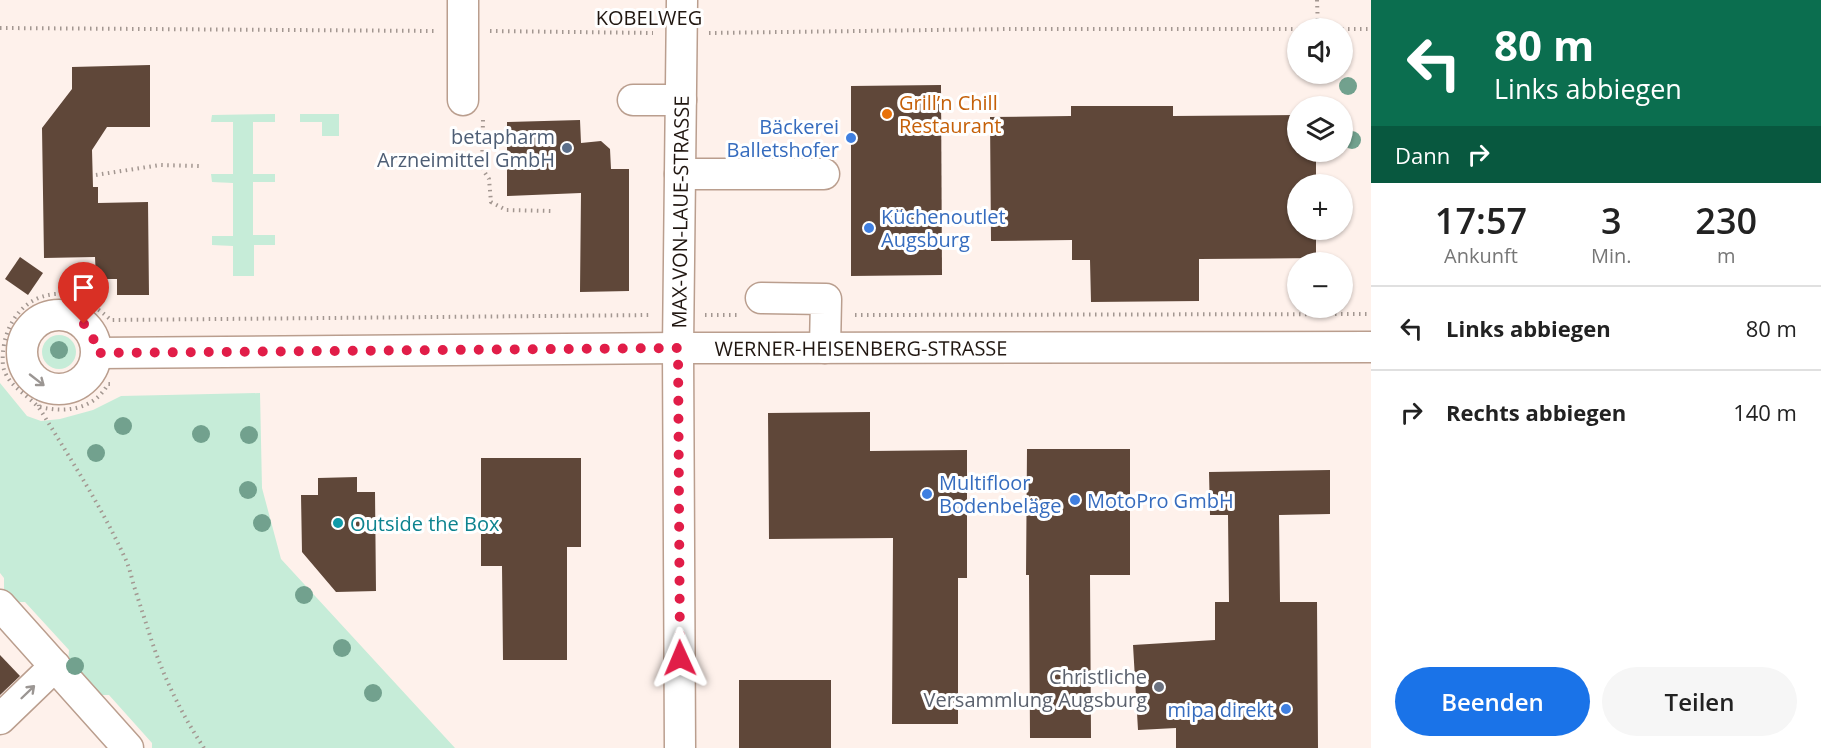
<!DOCTYPE html>
<html lang="de">
<meta charset="utf-8">
<style>
body{margin:0;font-family:"Open Sans",sans-serif;background:#f6f6f6;color:#222;height:100vh;display:flex;flex-direction:column;font-size:22px;white-space:nowrap}
*{box-sizing:border-box;margin:0}
p{font-size:20px;color:#767676}
.icon{flex:none;width:33px;height:33px;fill:none;stroke:currentColor;stroke-width:2;stroke-linecap:round;stroke-linejoin:round}
.map{position:relative;flex:1;overflow:hidden}
.panel{display:flex;flex-direction:column;background:#fff;width:450px}
.panel>*{flex:none}
.guide{background:#0b6e4f;color:#fff;overflow:hidden}
.tools{position:absolute;left:1287px;top:18px;display:grid;gap:12px}
.tools a{display:grid;place-items:center;width:66px;height:66px;border-radius:50%;background:#fff;box-shadow:0 2px 4px #0004;font-size:30px}
.pin{position:absolute;display:grid;place-items:center;width:51px;height:51px;color:#fff;margin:-62px -26px;border-radius:50% 50% 50% 0;rotate:-45deg;box-shadow:0 0 6px #0007}
.pin .icon{rotate:45deg}
.me{position:absolute;width:66px;margin:-33px;rotate:359deg;stroke-linejoin:round;filter:drop-shadow(0 0 4px #0008)}
.turn{display:flex;align-items:center;gap:21px;height:126px;padding:0 24px;font-size:27px}
.turn .icon{width:78px;height:78px;stroke-width:2.5}
.turn b{display:block;font-size:42px;line-height:51px}
.then{display:flex;align-items:center;height:57px;padding:0 24px;background:#0003;gap:12px;font-size:22px}
.eta{display:flex;justify-content:space-evenly;align-items:center;height:102px;text-align:center}
.eta b{font-size:36px;font-weight:600;line-height:42px}
.cta{display:flex;gap:12px;margin-top:auto;padding:12px 24px}
.cta a{flex:1;height:69px;border-radius:36px;background:#1a73e8;color:#fff;font-size:24px;font-weight:600;line-height:69px;text-align:center}
.cta a+a{background:#f6f6f6;color:#222}
ul{padding:0;list-style:none}
li{display:flex;align-items:center;gap:18px;height:84px;padding:0 24px;border-top:2px solid #e0e0e0}
li div{flex:1}
li b{display:block;font-size:22px}
li em{font-style:normal}
main{display:flex;flex:1;min-height:0}
.map>svg:first-child{display:block}
</style>
<main>
<div class="map">
<svg width="1371" height="748" viewBox="0 0 1371 748">
<rect width="100%" height="100%" fill="#fef1eb"/>
<!-- green -->
<g fill="#c6ecd8">
<polygon points="275,114 275,122 253,122 253,174 275,174 275,182 253,182 253,235 275,235 275,245 254,245 254,276 233,276 233,246 212,245 212,236 233,236 233,183 212,182 211,174 233,174 233,122 211,122 212,115"/>
<polygon points="300,114 339,114 339,136 322,136 322,122 300,122"/>
<circle cx="59" cy="352" r="17"/>
<polygon points="0,383 27,416 41,421 60,419 93,410 121,396 260,393 262,488 281,559 455,748 152,748 152,743 109,695 97,695 68,663 69,650 25,602 14,602 4,591 4,578 0,573"/>
</g>
<!-- building -->
<g fill="#5f4739">
<polygon points="150,65 150,127 107,127 92,150 93,187 98,187 98,203 148,202 149,295 117,295 117,279 96,279 95,257 44,258 42,128 72,89 72,67"/>
<polygon points="941,85 942,275 851,276 851,86"/>
<polygon points="1071,106 1173,106 1173,116 1298,115 1298,152 1316,152 1316,184 1298,184 1298,230 1316,230 1316,258 1199,259 1199,301 1091,302 1090,260 1072,260 1072,240 991,241 990,117 1071,116"/>
<polygon points="580,120 581,143 601,141 610,149 611,169 629,169 629,291 580,292 581,193 507,196 507,122"/>
<polygon points="20,257 43,273 28,295 5,279"/>
<polygon points="870,412 870,451 967,450 967,578 958,578 958,724 892,724 893,538 769,539 768,413"/>
<polygon points="1027,449 1130,449 1130,575 1090,575 1091,738 1030,738 1029,575 1026,575"/>
<polygon points="481,458 581,458 581,547 567,547 567,660 503,660 502,566 481,566"/>
<polygon points="1330,470 1330,514 1279,515 1280,602 1317,602 1318,748 1176,748 1176,728 1138,730 1133,645 1215,640 1215,602 1229,602 1228,515 1210,515 1209,472"/>
<polygon points="357,477 357,492 375,492 376,591 336,592 302,552 301,495 318,495 318,478"/>
<polygon points="0,655 20,676 0,695"/>
<rect x="739" y="680" width="92" height="68"/>
</g>
<g fill="none" stroke-linecap="round" stroke-linejoin="round">
<defs>
<g id="minor">
<polyline points="463,0 463,100"/>
<polyline points="633,100 681,100"/>
<polyline points="680,174 824,174"/>
<polyline points="761,298 826,299 825,348"/>
<circle cx="59" cy="352" r="37"/>
<path id="s1" d="M97,353l581,-5 693,-1"/>
<polyline points="0,605 128,748"/>
<polyline points="0,719 55,666"/>
<path id="s2" d="M680,748l-2,-400 4,-348"/>
</g>
</defs>
<!-- minor casing -->
<use href="#minor" stroke="#ba9e8e" stroke-width="33"/>
<!-- path -->
<g stroke="#a39791" stroke-width="4" stroke-dasharray="1.5 4.5" stroke-linecap="butt">
<polyline points="1317,0 1318,28"/>
<polyline points="0,28 434,31"/>
<polyline points="1342,29 1371,29"/>
<polyline points="490,31 653,33"/>
<polyline points="709,33 1008,29 1298,29"/>
<polyline points="483,120 482,168 489,179 491,202 506,210 554,211"/>
<polyline points="96,175 160,165 199,166"/>
<polyline points="705,315 739,315"/>
<polyline points="855,315 1371,314"/>
<polyline points="35,381 39,406"/>
<path d="M40,407c25,6 54,3 68,-23h4"/>
<path d="M204,748c-22,-33 -39,-68 -52,-106 -6,-19 -12,-37 -18,-56 -3,-10 -5,-21 -10,-30 -23,-50 -53,-96 -81,-142 -11,-19 -35,-25 -40,-48 -3,-34 16,-69 52,-72 22,-2 40,12 56,26l541,-5"/>
</g>
<!-- minor -->
<use href="#minor" stroke="#fff" stroke-width="30"/>
</g>
<!-- trees -->
<g fill="#72a18e">
<circle cx="1348" cy="86" r="9"/>
<circle cx="1352" cy="140" r="9"/>
<circle cx="59" cy="350" r="9"/>
<circle cx="123" cy="426" r="9"/>
<circle cx="201" cy="434" r="9"/>
<circle cx="249" cy="435" r="9"/>
<circle cx="96" cy="453" r="9"/>
<circle cx="248" cy="490" r="9"/>
<circle cx="262" cy="523" r="9"/>
<circle cx="304" cy="595" r="9"/>
<circle cx="342" cy="648" r="9"/>
<circle cx="75" cy="666" r="9"/>
<circle cx="373" cy="693" r="9"/>
</g>
<!-- one-way arrows -->
<defs><path id="oneway-shaft" d="M-6 0H5M1.5-3L5.5 0L1.5 3" fill="none" stroke-width="1.6" stroke-linecap="round" stroke-linejoin="round" transform="scale(1.5)"/></defs>
<g stroke="#9b9693">
<use href="#oneway-shaft" transform="translate(37 380) rotate(38)"/>
<use href="#oneway-shaft" transform="translate(28 692) rotate(-44)"/>
</g>
<g fill="none" stroke-linecap="round" stroke-linejoin="round">
<!-- route -->
<path stroke="#e11d48" stroke-width="10" stroke-dasharray="0 18" d="M84,324c8,9 11,17 13,29l581,-5 2,310"/>
</g>
<!-- markers -->
<circle fill="#e8710a" stroke="#fff" stroke-width="2" cx="887" cy="114" r="6"/>
<g fill="#3f7fe0" stroke="#fff" stroke-width="2">
<circle cx="851" cy="138" r="6"/>
<circle cx="869" cy="228" r="6"/>
<circle cx="927" cy="494" r="6"/>
<circle cx="1075" cy="500" r="6"/>
<circle cx="1286" cy="709" r="6"/>
</g>
<circle fill="#5c6f8a" stroke="#fff" stroke-width="2" cx="567" cy="148" r="6"/>
<circle fill="#0f9aa8" stroke="#fff" stroke-width="2" cx="338" cy="523" r="6"/>
<circle fill="#6b7280" stroke="#fff" stroke-width="2" cx="1159" cy="687" r="6"/>
<g text-anchor="middle" dominant-baseline="central" stroke-width="6" stroke-linejoin="round" paint-order="stroke">
<!-- street labels -->
<g font-size="20" fill="#201610" stroke="#fff">
<text x="649" y="17">KOBELWEG</text>
<text stroke="none"><textPath href="#s2" startOffset="536">MAX-VON-LAUE-STRASSE</textPath></text>
<text stroke="none"><textPath href="#s1" startOffset="764">WERNER-HEISENBERG-STRASSE</textPath></text>
</g>
<!-- food labels -->
<g font-size="20" fill="#c56008" stroke="#fff" text-anchor="start">
<text x="899" y="102">Grill’n Chill<tspan x="899" dy="23">Restaurant</tspan></text>
</g>
<!-- shop labels -->
<g font-size="20" fill="#366cbe" stroke="#fff" text-anchor="start">
<text x="839" y="126" text-anchor="end">Bäckerei<tspan x="839" dy="23">Balletshofer</tspan></text>
<text x="881" y="216">Küchenoutlet<tspan x="881" dy="23">Augsburg</tspan></text>
<text x="939" y="482">Multifloor<tspan x="939" dy="23">Bodenbeläge</tspan></text>
<text x="1087" y="500">MotoPro GmbH</text>
<text x="1274" y="709" text-anchor="end">mipa direkt</text>
</g>
<!-- service labels -->
<g font-size="20" fill="#4e5e75" stroke="#fff" text-anchor="end">
<text x="555" y="136">betapharm<tspan x="555" dy="23">Arzneimittel GmbH</tspan></text>
</g>
<!-- culture labels -->
<g font-size="20" fill="#0d838f" stroke="#fff" text-anchor="start">
<text x="350" y="523">Outside the Box</text>
</g>
<!-- worship labels -->
<g font-size="20" fill="#5b616d" stroke="#fff" text-anchor="end">
<text x="1147" y="676">Christliche<tspan x="1147" dy="23">Versammlung Augsburg</tspan></text>
</g>
</g>
</svg>
<div class="tools">
<a><svg class="icon" aria-label="sound" viewBox="0 0 24 24"><path d="M4 9h4l5-4v14l-5-4H4zM17 9q2 3 0 6"/></svg></a>
<a><svg class="icon" aria-label="layers" viewBox="0 0 24 24"><path d="M12 4l9 5-9 5-9-5zM3 14l9 5 9-5"/></svg></a>
<a>+</a>
<a>−</a>
</div>
<div class="pin" style="left:84px;top:324px;background:#d93025"><svg class="icon" aria-label="arrive" viewBox="0 0 24 24"><path d="M6 21V4h12l-3 4 3 4H6"/></svg></div>
<svg class="me" style="left:680px;top:658px" viewBox="-20 -20 40 40"><path d="M0-17L14 15 0 8-14 15z" fill="#e11d48" stroke="#fff" stroke-width="4"/></svg>
</div>
<section class="panel">
<div class="guide">
<div class="turn"><svg class="icon" aria-label="left" viewBox="0 0 24 24"><path d="M17 20v-9H6M10 6l-5 5 5 5"/></svg><div><b>80 m</b>Links abbiegen</div></div>
<div class="then">Dann<svg class="icon" aria-label="right" viewBox="0 0 24 24"><path d="M7 20v-9h11M14 6l5 5-5 5"/></svg></div>
</div>
<div class="eta">
<div><b>17:57</b><p>Ankunft</p></div>
<div><b>3</b><p>Min.</p></div>
<div><b>230</b><p>m</p></div>
</div>
<ul>
<li><svg class="icon" aria-label="left" viewBox="0 0 24 24"><path d="M17 20v-9H6M10 6l-5 5 5 5"/></svg><div><b>Links abbiegen</b></div><em>80 m</em></li>
<li><svg class="icon" aria-label="right" viewBox="0 0 24 24"><path d="M7 20v-9h11M14 6l5 5-5 5"/></svg><div><b>Rechts abbiegen</b></div><em>140 m</em></li>
</ul>
<div class="cta"><a>Beenden</a><a>Teilen</a></div>
</section>
</main>
